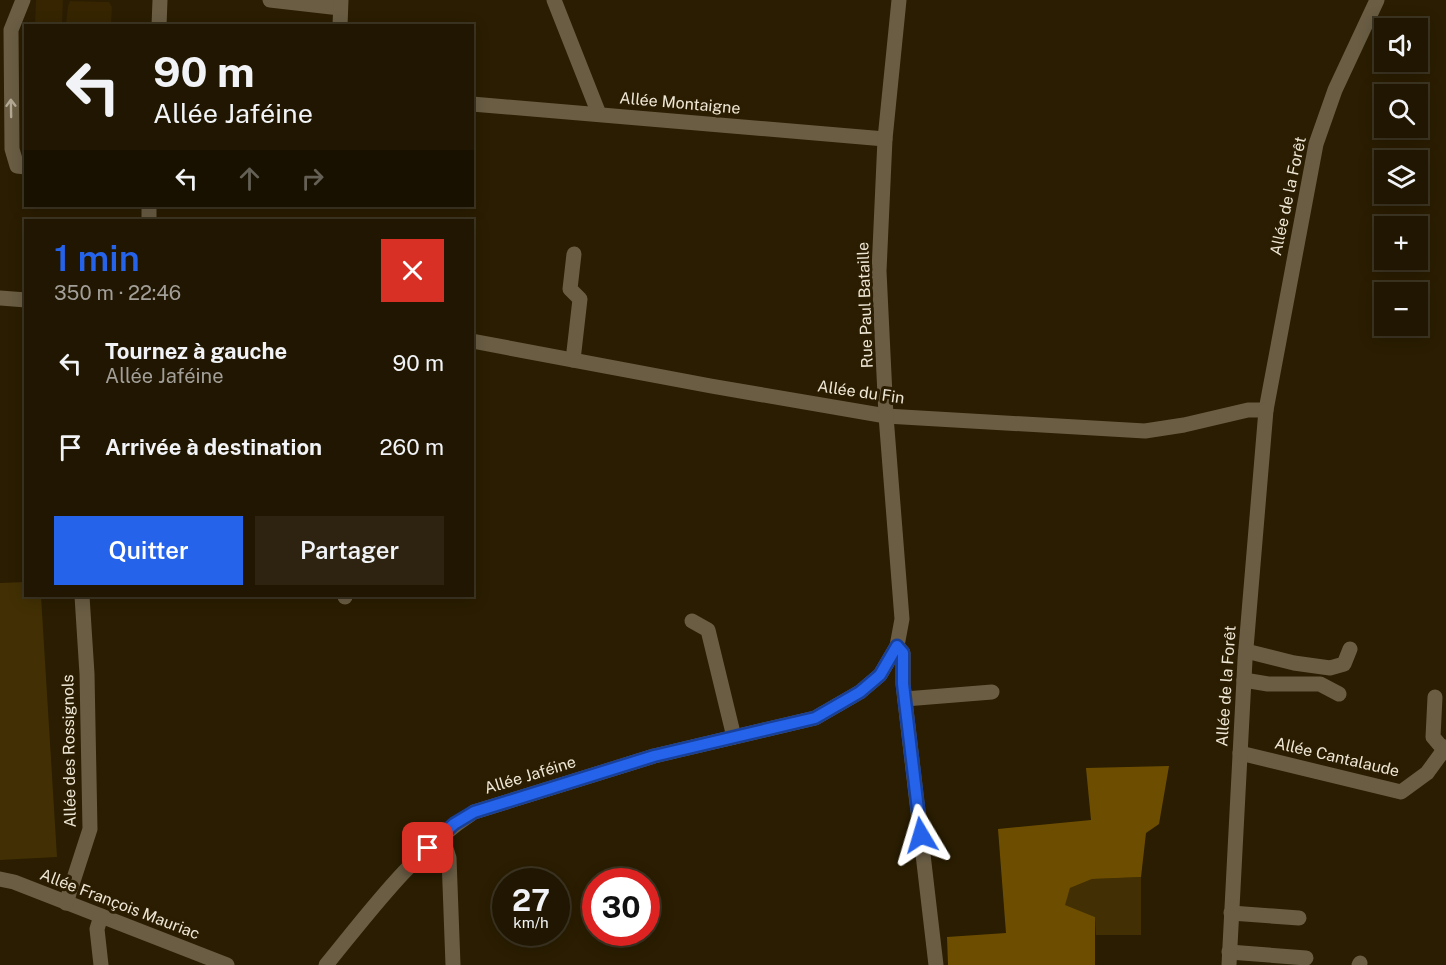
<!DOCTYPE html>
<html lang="fr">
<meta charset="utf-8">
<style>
body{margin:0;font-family:"Public Sans",sans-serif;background:#2d2310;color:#f1f3f6;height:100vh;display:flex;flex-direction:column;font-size:22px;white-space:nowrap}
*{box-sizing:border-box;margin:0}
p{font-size:20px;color:#a29f99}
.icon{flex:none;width:33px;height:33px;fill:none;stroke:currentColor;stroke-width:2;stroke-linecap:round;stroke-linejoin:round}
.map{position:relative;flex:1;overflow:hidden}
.drawer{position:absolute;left:24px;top:219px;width:450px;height:378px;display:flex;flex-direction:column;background:#201601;border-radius:0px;box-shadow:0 3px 15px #0003,0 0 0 2px #3d3523}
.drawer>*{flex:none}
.banner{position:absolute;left:24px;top:24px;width:450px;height:183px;border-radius:0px;box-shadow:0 3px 15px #0003,0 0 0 2px #3d3523;background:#201601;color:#f1f3f6;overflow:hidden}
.fabs{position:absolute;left:1374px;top:18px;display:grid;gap:12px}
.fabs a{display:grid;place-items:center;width:54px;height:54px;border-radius:0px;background:#201601;box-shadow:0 3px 15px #0003,0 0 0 2px #3d3523;font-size:30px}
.speed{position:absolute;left:492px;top:868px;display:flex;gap:12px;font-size:30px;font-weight:700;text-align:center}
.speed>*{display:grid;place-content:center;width:78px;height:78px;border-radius:50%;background:#201601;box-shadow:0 3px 15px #0003,0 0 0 2px #3d3523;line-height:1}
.speed small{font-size:15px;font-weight:400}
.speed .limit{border:9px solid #d22;background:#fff;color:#111}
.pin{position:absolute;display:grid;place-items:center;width:51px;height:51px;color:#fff;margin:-26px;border-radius:12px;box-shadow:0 3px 9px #0006}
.me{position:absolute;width:66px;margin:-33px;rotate:353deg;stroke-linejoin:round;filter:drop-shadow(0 0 4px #0008)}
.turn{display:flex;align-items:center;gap:21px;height:126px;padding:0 30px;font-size:27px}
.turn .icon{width:78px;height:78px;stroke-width:2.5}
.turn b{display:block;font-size:42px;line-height:51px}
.lanes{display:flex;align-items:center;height:57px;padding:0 30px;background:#0003;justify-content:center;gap:30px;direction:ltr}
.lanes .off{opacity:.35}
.round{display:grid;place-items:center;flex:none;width:63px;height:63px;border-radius:0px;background:#2d2310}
.overview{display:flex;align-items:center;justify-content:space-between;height:102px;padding:0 30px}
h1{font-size:36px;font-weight:600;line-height:45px;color:#2563eb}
.action{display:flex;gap:12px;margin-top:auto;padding:12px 30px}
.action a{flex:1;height:69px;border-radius:0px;background:#2563eb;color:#fff;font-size:24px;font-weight:600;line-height:69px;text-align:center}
.action a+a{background:#2d2310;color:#f1f3f6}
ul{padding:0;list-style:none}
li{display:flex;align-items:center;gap:18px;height:84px;padding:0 30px}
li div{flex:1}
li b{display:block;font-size:22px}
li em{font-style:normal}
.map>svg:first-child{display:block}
</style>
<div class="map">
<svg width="1446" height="965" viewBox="0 0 1446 965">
<rect width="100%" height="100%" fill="#2a1d01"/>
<!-- built -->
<polygon fill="#362500" points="36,0 63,0 62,24 66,24 68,6 70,1 109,2 112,7 111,25 35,25"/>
<!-- green -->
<g fill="#423004">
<polygon points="25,582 26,596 41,596 57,857 0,860 0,583"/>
<polygon points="1141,877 1141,935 1096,935 1095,917 1064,905 1070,888 1092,879"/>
</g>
<!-- forest -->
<polygon fill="#6d4e00" points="1169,766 1159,824 1146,833 1141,877 1092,879 1070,888 1065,905 1095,917 1095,965 948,965 947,937 1006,933 998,829 1091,820 1086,768"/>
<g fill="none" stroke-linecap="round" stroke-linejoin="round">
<!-- minor -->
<g stroke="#6a5d44" stroke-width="15">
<polyline points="23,0 11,30 12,149 17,166 26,167"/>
<polyline points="270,0 340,8"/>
<polyline points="554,0 599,114"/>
<polyline points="159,26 160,0"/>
<polyline points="340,26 341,0"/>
<polyline points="472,104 885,139"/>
<polyline points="149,220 149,206"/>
<polyline points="0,298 26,300"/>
<polyline points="472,341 711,386 886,416 1145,431 1184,425 1248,410 1266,410 1316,144 1335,90 1377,0"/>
<polyline points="573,360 580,299 570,289 574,254"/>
<polyline points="345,596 345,597"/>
<polyline points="692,621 708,630 734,737"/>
<polyline points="897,646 903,653 903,684 936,965"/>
<polyline points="1246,651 1294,663 1330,668 1344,664 1350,649"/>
<polyline points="1244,680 1268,684 1320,684 1339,694"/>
<polyline points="1435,697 1433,737 1444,750 1446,750"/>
<polyline points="905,699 992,692"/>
<polyline points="1240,753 1401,792 1427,773 1446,747"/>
<polyline points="442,836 449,858 453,965"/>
<polyline points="0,879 14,882 227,965"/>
<polyline points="66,903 90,829 87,674 82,596"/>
<polyline points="1231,913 1299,918"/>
<polyline points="101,916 97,929 101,965"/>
<polyline points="1229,952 1306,958"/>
<path d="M326,965c45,-55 88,-114 148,-153l180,-56 161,-38 45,-26 20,-17 17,-29 5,-27 -16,-203 -7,-145 6,-132 14,-139"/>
<polyline points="1229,965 1245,660 1266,410"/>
<polyline points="1359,965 1360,963"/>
</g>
</g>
<!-- one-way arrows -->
<defs><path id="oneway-shaft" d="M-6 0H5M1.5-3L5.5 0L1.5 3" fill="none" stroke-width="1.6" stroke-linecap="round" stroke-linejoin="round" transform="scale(1.5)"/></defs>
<use stroke="#b3a994" href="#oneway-shaft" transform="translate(11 108) rotate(-91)"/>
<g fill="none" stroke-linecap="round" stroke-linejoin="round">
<defs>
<polyline id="route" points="428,848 454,824 474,812 654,756 815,718 860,692 880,675 897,646 903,653 903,684 921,835"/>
</defs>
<!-- route casing -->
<use href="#route" stroke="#184099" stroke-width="15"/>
<!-- route -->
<use href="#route" stroke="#2563eb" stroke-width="10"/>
</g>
<g text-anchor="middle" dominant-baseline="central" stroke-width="6" stroke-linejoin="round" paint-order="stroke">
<!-- street labels -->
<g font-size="16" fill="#efe7d6" stroke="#2a1d01">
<text transform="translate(680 103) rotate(5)">Allée Montaigne</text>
<text transform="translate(1288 196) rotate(-78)">Allée de la Forêt</text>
<text transform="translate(865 305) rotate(-92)">Rue Paul Bataille</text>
<text transform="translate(861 392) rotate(8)">Allée du Fin</text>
<text transform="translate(1226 686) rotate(-86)">Allée de la Forêt</text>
<text transform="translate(69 751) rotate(-91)">Allée des Rossignols</text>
<text transform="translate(1337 757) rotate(13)">Allée Cantalaude</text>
<text transform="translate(530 775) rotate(-17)">Allée Jaféine</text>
<text transform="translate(120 904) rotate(21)">Allée François Mauriac</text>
</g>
</g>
</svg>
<div class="fabs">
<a><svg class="icon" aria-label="sound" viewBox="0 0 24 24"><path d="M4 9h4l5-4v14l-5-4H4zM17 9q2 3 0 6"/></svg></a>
<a><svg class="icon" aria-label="search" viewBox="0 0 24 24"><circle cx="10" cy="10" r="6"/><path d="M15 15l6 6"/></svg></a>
<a><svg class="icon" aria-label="layers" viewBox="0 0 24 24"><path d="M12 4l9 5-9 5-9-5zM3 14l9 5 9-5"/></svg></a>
<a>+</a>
<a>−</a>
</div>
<div class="speed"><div>27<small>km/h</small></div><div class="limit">30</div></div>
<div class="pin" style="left:428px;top:848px;background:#d93025"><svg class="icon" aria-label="arrive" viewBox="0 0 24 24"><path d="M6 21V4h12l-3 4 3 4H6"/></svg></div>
<svg class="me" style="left:921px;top:835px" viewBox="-20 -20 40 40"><path d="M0-17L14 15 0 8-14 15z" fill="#2563eb" stroke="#fff" stroke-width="4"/></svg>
<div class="banner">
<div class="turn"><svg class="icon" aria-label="left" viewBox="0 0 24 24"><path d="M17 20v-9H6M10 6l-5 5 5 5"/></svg><div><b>90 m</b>Allée Jaféine</div></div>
<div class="lanes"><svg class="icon" aria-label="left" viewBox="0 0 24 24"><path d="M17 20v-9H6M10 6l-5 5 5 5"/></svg><svg class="icon off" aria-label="ahead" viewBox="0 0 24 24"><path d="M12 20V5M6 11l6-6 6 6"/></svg><svg class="icon off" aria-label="right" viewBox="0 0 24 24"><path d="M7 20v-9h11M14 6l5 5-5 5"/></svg></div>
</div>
<section class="drawer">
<div class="overview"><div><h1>1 min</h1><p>350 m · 22:46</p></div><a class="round" style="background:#d93025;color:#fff"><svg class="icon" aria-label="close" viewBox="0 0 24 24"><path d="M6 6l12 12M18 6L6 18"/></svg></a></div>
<ul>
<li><svg class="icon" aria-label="left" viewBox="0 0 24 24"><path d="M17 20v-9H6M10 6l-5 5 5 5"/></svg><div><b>Tournez à gauche</b><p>Allée Jaféine</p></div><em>90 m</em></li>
<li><svg class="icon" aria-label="arrive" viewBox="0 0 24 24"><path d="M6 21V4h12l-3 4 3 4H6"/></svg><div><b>Arrivée à destination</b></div><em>260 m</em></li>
</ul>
<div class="action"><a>Quitter</a><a>Partager</a></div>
</section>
</div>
